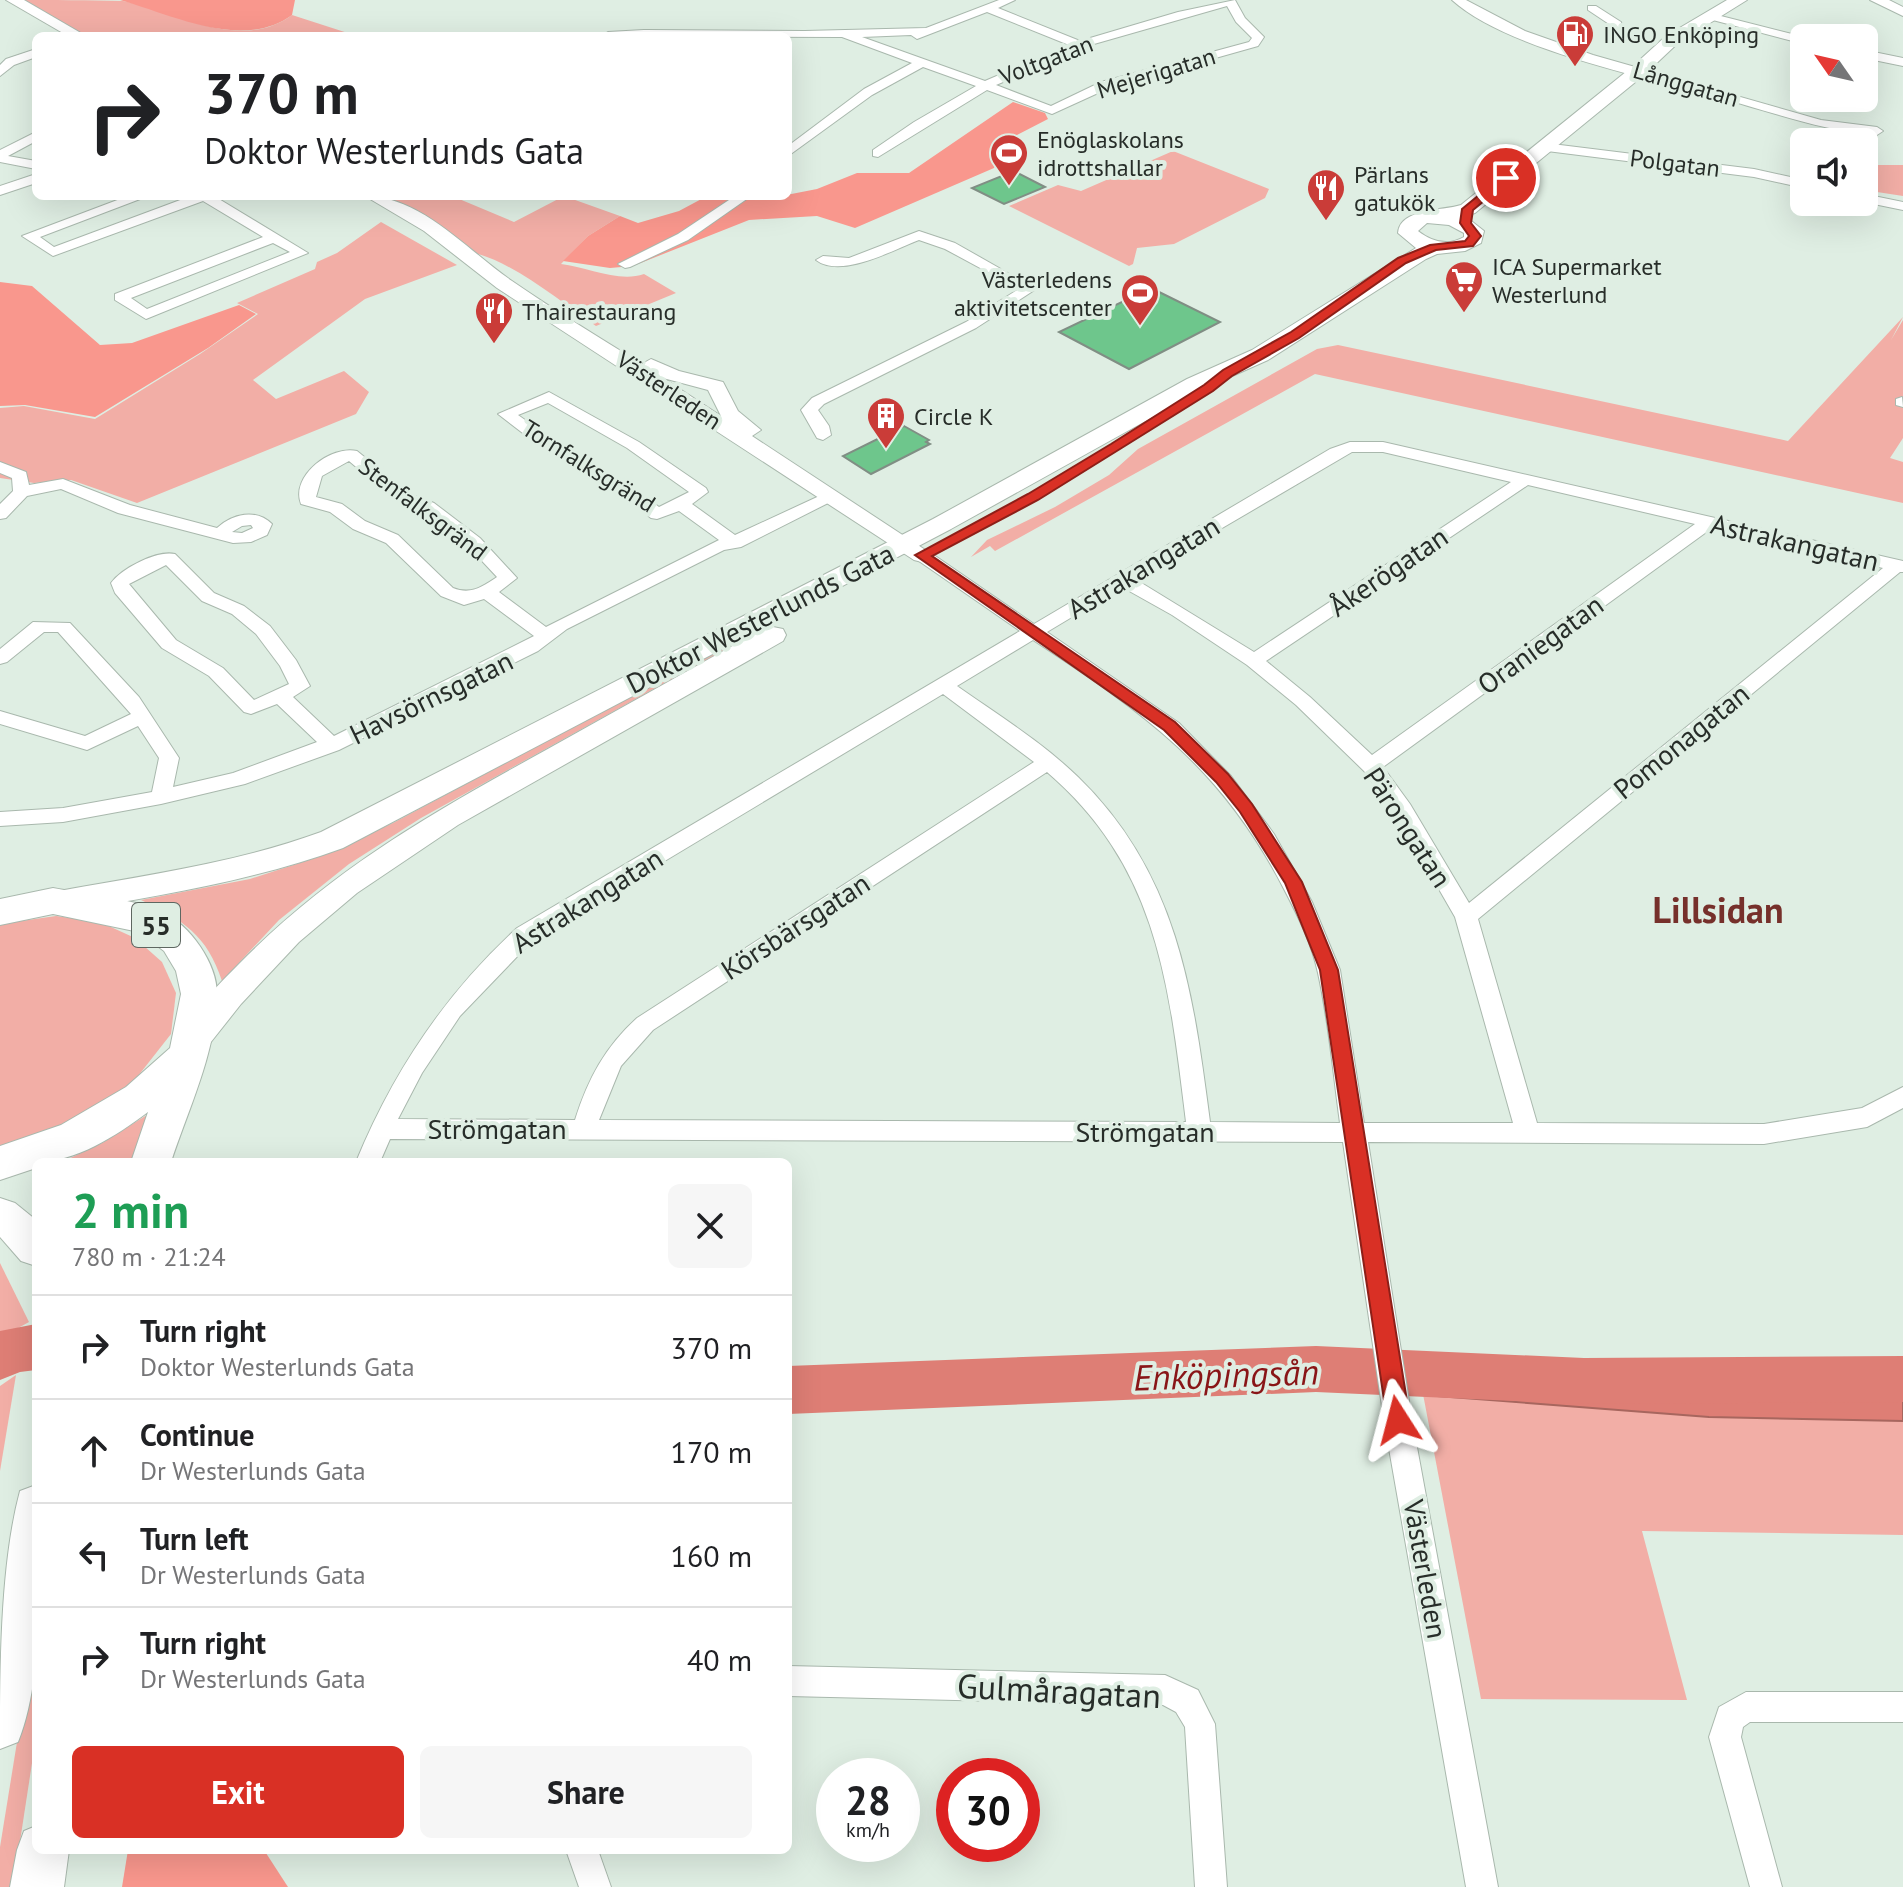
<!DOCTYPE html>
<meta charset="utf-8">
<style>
body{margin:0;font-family:"PT Sans",sans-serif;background:#f6f6f6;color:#202124;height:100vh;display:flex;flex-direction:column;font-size:30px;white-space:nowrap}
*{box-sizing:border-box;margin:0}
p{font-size:26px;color:#757577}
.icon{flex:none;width:44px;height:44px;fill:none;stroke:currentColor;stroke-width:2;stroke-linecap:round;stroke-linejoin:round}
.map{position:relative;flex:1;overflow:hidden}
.details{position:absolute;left:32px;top:1158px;width:760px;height:696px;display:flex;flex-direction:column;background:#fff;border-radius:12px;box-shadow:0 8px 32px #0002}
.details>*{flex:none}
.top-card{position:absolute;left:32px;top:32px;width:760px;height:168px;border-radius:12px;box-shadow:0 8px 32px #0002;background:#fff;color:#202124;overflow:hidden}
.needle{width:52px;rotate:304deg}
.fabs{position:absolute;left:1790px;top:24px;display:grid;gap:16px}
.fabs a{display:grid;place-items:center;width:88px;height:88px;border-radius:12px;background:#fff;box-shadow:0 8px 32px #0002;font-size:40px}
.speed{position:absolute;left:816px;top:1758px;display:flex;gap:16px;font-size:40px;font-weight:700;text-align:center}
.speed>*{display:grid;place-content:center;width:104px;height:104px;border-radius:50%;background:#fff;box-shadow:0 8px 32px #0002;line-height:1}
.speed small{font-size:20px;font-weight:400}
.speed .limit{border:12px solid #d22;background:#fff;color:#111}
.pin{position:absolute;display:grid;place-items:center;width:68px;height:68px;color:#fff;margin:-34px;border:4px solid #fff;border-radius:50%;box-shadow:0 2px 8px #0007}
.me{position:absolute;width:88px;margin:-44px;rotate:351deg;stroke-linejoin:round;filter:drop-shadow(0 0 6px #0008)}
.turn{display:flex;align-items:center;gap:28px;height:168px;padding:0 40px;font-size:36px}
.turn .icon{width:104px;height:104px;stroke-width:2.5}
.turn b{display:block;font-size:56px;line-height:68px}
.round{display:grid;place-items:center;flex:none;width:84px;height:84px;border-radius:12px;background:#f6f6f6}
.overview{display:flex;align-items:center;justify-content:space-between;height:136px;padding:0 40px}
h1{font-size:48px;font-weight:700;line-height:60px;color:#1e9e55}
.primary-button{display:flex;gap:16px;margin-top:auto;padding:16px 40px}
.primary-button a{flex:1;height:92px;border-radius:12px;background:#d93025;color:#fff;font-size:32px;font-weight:700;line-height:92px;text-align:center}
.primary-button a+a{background:#f6f6f6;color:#202124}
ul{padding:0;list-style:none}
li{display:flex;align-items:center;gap:24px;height:104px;padding:0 40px;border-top:2px solid #e0e0e0}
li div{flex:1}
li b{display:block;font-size:30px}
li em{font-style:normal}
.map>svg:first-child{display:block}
</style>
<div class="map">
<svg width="1903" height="1887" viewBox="0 0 1903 1887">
<rect width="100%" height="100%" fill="#dfeee3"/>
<!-- green -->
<g fill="#f2aea6">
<path d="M18,0c32,0 74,0 105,1 55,11 117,52 169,14l65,21h-272z"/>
<polygon points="1173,151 1269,189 1265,198 1174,244 1137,248 1133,264 1129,266 1009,206 1058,185 1081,191"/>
<polygon points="1864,165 1903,165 1903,196 1864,190"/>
<path d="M380,196h72l62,26 50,-26 56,20 -32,20 -27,28c26,3 58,19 83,10l32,19 -80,33c-35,-24 -80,-62 -121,-73z"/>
<polygon points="381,222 457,265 365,299 253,380 276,399 344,371 369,392 356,414 137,503 71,480 34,483 0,478 0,408 24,406 95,419 200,354 258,314 237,303 315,269 317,262 337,253"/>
<polygon points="1903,317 1891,340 1903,320 1903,438 1890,458 1903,462 1903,503 1315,374 995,551 990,546 971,557 987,540 1055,507 1109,475 1138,449 1317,349 1338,345 1788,441"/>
<path d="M798,606l2,2 -379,210 -72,46 -70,56 -57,61c-15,-46 -39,-61 -81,-81l109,-21 68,-22 75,-34z"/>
<polygon points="56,916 100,922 135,938 162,962 176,993 171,1034 138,1076 104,1106 36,1140 0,1150 0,924"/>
<polygon points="150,1113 132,1162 62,1162 104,1142"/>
<polygon points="0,1263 29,1322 0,1338"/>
<polygon points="16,1375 0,1471 0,1386"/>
<polygon points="1423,1394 1771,1409 1903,1409 1903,1535 1642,1531 1687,1700 1481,1699"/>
<polygon points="36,1625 36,1737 13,1887 0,1887 0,1847"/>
</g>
<!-- forest -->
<g fill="#f9978d">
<path d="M120,0h175l-3,15c-49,36 -119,0 -172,-15z"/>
<polygon points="1013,102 1045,113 1048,119 1013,137 994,168 855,228 817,216 749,220 633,266 610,268 563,261 588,236 620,216 638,223 679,211 707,196 761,200 817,189 857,173 909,173"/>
<polygon points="0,282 32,286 100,345 132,343 239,305 256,314 208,348 95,417 25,405 0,406"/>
<polygon points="128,1850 264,1850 288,1887 122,1887"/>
</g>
<!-- water -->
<polygon fill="#de7e75" stroke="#a7665e" stroke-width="2" points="1432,1369 1693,1388 1903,1375 1903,1421 1709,1417 1438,1396"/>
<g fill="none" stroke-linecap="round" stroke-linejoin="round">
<!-- river -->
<g fill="#de7e75" fill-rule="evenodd">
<polygon points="36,1324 36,1370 20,1372 0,1380 0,1331"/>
<polygon points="1316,1346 1584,1358 1903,1356 1903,1402 1584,1404 1316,1392 788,1414 788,1366"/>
</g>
</g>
<!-- building -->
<g fill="#6ec68c" stroke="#808e84" stroke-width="2">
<polygon points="1014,171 1045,187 1004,204 972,188"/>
<polygon points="1151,288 1220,322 1129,369 1059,332"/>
<polygon points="904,426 929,440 926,442 930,444 871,474 843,456"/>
</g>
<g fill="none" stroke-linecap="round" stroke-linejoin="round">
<defs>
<g id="minor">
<path d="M999,0h16l-17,8 82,33 98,-29 57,-12 10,18 19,19 -6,9 -149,42 -57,26 -65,-24 -109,67 -5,-1v-6l41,-28 62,-36 -53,-19 -51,28 -84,61v-10l76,-57 48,-26 -70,-26 -240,-1 6,-4 36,-2 161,1 121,-3zM1227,6l9,16 16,16 -3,4 -148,40 -50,24 -55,-21 98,-41zM987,12l82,33 -84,36 -123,-44 49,-2 6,4z"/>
<path d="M1452,0h14l59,31 68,24 228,65 56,7 6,4 -6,4c-56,-4 -107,-24 -161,-38 -71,-20 -210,-48 -264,-97z"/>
<polygon points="1588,6 1596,6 1621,22 1624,34 1616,34 1612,26 1588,10"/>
<polygon points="1713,14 1808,38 1804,38 1804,44 1709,19 1707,17"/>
<polygon points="36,49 36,57 14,65 0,76 0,65 6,59"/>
<polygon points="1864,50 1903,58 1903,66 1864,58"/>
<polygon points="36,132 36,141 8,156 36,161 36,169 0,162 0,150"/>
<polygon points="1544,143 1754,169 1804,180 1804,188 1754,177 1539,150 1539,144"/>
<polygon points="36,174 36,183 0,195 0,186"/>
<polygon points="1864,194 1903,202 1903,210 1864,202"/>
<path d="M128,196h20l-108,41 14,10 137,-51h23l94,57 -162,66 -31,-19v-6l148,-57 -60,-36 -150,55 -31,-20zM273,243l17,9 -143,57 -16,-11z"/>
<polygon points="735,196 751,196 688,240 630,267 625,268 618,264 678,234"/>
<path d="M919,231l36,12 81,46 -60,39 -152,76 -6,6 11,16 2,9 -8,5 -6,-2 -16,-28 11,-12 154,-76 53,-33 -74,-40 -26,-9c-26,10 -78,39 -103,20l7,-4 26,2z"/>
<path d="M549,392l90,50 67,46 2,4 -16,12 43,31 93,-43 6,-1 8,5 -101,51 -17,3 -157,79 -29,22 -199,99 -94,34 -84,20 -98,18 -63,4v-14l63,-4 89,-16 7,-34 -21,-32 -51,24 -87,-26v-13l85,25 46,-22 -73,-82h-14l-37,30 -7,2v-15l33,-27 37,1 69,74 40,61 -6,29 60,-14 84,-31 -40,-38 -26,10 -7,-2 -35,-36 -47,-28 -47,-55 -4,-10c11,-15 46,-33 64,-29l39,39 30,13 26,20 26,34 14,26 -17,11 41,39 200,-100 -50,-37 -20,6 -23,-9 -55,-53 -33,-14 -23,-17 -29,-8c-11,-28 30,-59 56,-53l53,43 24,9 46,35 37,40 -18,14 47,35 173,-87 -40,-29 -22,8 -6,-1 -32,-25 -82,-49 -39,-30zM548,403l79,45 62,44 -30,15c-45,-35 -96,-59 -141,-92zM349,461l49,41 24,9 46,35 29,31c-15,10 -26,18 -44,11l-55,-53 -33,-14 -23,-17 -26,-7 6,-21zM166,565l36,36 30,13 24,20 24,32 9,18 -35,16 -31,-32 -47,-28 -47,-56z"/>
<polygon points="1902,397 1903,407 1896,405 1896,399"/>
<path d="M1350,442h33l520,119v11h-3l-422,347 59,204 227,1 98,-16 41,-21v21l-36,19 -103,17 -396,-2 44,278 86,467h-32l-82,-467 -41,-278 -953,-3 -10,23h-24c37,-90 88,-167 161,-234l503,-297 -104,-72 -3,-4 3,-4h12l106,73 296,-175zM1352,452h31l128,30 -257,170 -119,-73zM1528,485l167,39 -323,231 -62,-58 -44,-36zM1712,528l171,40 -414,335 -59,-99 -27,-37zM1122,587l50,28 75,50 49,40 68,66 31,42 60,104 58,206h-149l-24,-153 -28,-68 -38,-68 -43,-58 -52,-53 -132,-91zM1033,640c111,73 188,126 251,249 13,25 28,55 34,84 11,49 15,100 22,150l-130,-1c-17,-130 -32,-248 -132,-345 -36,-35 -80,-62 -121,-91zM943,694l91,68 -397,256c-32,29 -49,61 -62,102l-177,-1 24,-46 38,-57 73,-76zM1047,772c112,96 122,213 139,350l-587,-2 22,-54 32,-36z"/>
<path d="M0,462l26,10 3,13 34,-6 67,26 87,23c15,-14 39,-20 55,-4l-5,11 -16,7 -18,1 -115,-30 -57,-24 -34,7 -21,22 -6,1v-15l13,-13 -1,-13 -12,-5zM251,525l2,3 -11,5 -10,-1 10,-6z"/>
<polygon points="788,1666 1165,1675 1198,1690 1215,1724 1227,1887 1195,1887 1185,1727 1176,1712 1163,1705 788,1696"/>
<polygon points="1746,1692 1903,1692 1903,1722 1750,1722 1743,1727 1741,1737 1782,1887 1750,1887 1709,1737 1719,1707"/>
<polygon points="566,1850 598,1850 611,1887 579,1887"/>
</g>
<g id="tertiary">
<polygon points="6,0 24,0 86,36 68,36"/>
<polygon points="1870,0 1889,0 1903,7 1903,16"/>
<path d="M365,196c56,0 103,55 147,85 42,29 86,56 130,83l9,-5 28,12 44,11 15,29 23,19 -9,6 181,119 -11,7 -8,-2 -417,-272 -73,-57zM663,378l45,12 13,26z"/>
</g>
<g id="secondary">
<path d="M1727,0h20l-69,43 -34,32 -169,138 -10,3 19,15 -3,12 -16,8 -28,3 -11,5 -158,101 -65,29 -252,140 -608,319c-93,34 -187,48 -284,65l-11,-3 -5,-8 5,-8 11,-3c89,-16 177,-28 262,-59l612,-313 254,-140 65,-29 164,-102 -18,-15c2,-25 44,-22 63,-28l171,-138 34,-31zM1427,223l22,2 15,8v4c-16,9 -32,5 -46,-6z"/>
<path d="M773,627l10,2 3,6 -3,6 -325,184 -101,68 -58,49 -58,62 -38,48 -12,4 -12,-4 -5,-9c16,-29 42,-56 65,-79 93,-95 193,-151 307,-214 73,-41 145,-81 217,-121z"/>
</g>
<g id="primary">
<path d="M53,888c30,6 83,11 109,24 28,13 56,52 55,84 -1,56 -29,114 -46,166h-40l17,-50c-32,24 -72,50 -112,50v6l-36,12v-34l61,-21 65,-38 44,-39 11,-54 -5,-23 -12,-20 -25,-19 -86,-18 -53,11v-26z"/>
<polygon points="0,1198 15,1203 36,1220 36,1266 21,1261 0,1237"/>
<path d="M36,1485c0,77 11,186 -18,257l-18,7c0,-79 0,-184 20,-258z"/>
<polygon points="36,1826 36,1850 69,1850 64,1887 10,1887 17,1850 24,1831"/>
</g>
</defs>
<!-- minor casing -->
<use href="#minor" stroke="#a9b8ad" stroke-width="2"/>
<!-- tertiary casing -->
<use href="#tertiary" stroke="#a9b8ad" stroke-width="2"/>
<!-- secondary casing -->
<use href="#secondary" stroke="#a9b8ad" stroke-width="2"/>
<!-- primary casing -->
<use href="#primary" stroke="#a9b8ad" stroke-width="2"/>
<!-- minor -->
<use href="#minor" fill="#fff" fill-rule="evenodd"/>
<!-- tertiary -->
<use href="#tertiary" fill="#fff" fill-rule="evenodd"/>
<!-- secondary -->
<use href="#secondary" fill="#fff" fill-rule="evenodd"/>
<!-- primary -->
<use href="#primary" fill="#fff" fill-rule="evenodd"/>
</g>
<!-- route -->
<polygon fill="#d93025" stroke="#8d1f18" stroke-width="2" points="1502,176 1512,178 1473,210 1471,223 1481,236 1473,246 1436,250 1406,263 1299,338 1232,376 1213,391 1120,449 1038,500 932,556 1175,722 1228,774 1252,804 1302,882 1338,970 1410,1420 1406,1427 1398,1431 1390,1427 1387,1420 1320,970 1285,883 1240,812 1216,782 1164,730 915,555 1028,494 1111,444 1204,385 1223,370 1291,332 1398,258 1430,245 1465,241 1469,236 1460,223 1462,209"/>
<!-- icons -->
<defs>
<symbol id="fuel-pin" viewBox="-11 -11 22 30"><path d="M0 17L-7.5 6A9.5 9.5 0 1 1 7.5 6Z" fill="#ca3c38" stroke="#dfeee3"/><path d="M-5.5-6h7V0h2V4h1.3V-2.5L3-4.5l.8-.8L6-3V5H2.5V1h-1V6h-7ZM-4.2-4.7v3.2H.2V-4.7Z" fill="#fff"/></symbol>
<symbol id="stadium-pin" viewBox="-11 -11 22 30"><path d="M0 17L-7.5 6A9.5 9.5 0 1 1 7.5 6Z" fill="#ca3c38" stroke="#dfeee3"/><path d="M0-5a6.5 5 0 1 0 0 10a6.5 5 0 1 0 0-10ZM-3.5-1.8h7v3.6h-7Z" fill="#fff"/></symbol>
<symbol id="restaurant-pin" viewBox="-11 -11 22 30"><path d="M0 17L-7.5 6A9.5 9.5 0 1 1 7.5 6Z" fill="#ca3c38" stroke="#dfeee3"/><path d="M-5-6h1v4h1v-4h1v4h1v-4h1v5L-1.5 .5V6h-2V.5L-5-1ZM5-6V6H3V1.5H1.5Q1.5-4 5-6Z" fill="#fff"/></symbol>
<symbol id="supermarket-pin" viewBox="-11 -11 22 30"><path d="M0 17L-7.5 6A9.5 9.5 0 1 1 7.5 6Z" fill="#ca3c38" stroke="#dfeee3"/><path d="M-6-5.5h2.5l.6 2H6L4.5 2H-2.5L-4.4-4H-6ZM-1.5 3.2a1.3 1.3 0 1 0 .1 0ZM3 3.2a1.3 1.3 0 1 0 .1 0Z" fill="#fff"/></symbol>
<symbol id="building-pin" viewBox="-11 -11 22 30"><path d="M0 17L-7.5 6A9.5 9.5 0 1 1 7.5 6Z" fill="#ca3c38" stroke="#dfeee3"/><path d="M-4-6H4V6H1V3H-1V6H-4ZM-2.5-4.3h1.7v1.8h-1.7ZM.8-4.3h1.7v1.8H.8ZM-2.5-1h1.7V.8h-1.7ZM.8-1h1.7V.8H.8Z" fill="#fff"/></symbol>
</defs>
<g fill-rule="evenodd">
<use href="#fuel-pin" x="1553" y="12" width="44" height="60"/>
<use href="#stadium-pin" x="987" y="131" width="44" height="60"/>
<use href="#restaurant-pin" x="1304" y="166" width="44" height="60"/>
<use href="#supermarket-pin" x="1442" y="258" width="44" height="60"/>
<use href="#stadium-pin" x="1118" y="271" width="44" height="60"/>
<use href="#restaurant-pin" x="472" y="289" width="44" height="60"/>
<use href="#building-pin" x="864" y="394" width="44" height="60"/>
</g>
<g text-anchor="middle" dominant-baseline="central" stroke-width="8" stroke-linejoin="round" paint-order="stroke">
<!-- far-poi labels -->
<g font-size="24" fill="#272d29" stroke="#dfeee3" text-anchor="start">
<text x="1603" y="34">INGO Enköping</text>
<text x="1037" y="139">Enöglaskolans<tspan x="1037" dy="28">idrottshallar</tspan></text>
<text x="1354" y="174">Pärlans<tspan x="1354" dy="28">gatukök</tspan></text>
<text x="1492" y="266">ICA Supermarket<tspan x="1492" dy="28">Westerlund</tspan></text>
<text x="1112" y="279" text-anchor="end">Västerledens<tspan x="1112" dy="28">aktivitetscenter</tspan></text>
<text x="522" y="311">Thairestaurang</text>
<text x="914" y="416">Circle K</text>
</g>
<!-- far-street labels -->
<g font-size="24" fill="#272d29" stroke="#dfeee3">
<text transform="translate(1046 60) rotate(-21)">Voltgatan</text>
<text transform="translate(1156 73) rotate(-17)">Mejerigatan</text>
<text transform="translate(1686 84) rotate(16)">Långgatan</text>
<text transform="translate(1675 163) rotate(7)">Polgatan</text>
<text transform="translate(669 390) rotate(34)">Västerleden</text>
<text transform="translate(589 466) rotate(32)">Tornfalksgränd</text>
<text transform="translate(423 509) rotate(37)">Stenfalksgränd</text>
</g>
<!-- shield labels -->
<rect fill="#dfeee3" stroke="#5e6761" stroke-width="2" x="132" y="903" width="48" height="44" rx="6"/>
<g font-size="26" font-weight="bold" fill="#272d29">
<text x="156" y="925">55</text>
</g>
<!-- street labels -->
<g font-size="28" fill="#272d29" stroke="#dfeee3">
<text transform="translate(1795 542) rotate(13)">Astrakangatan</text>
<text transform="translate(1143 567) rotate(-31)">Astrakangatan</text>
<text transform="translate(1388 571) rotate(-34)">Åkerögatan</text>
<text transform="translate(760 618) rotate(-27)">Doktor Westerlunds Gata</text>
<text transform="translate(1540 644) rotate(-36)">Oraniegatan</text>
<text transform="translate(431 697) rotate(-26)">Havsörnsgatan</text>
<text transform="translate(1681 741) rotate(-39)">Pomonagatan</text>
<text transform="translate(1408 827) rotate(57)">Pärongatan</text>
<text transform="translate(587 900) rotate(-32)">Astrakangatan</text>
<text transform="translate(795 926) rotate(-33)">Körsbärsgatan</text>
<text x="497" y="1128">Strömgatan</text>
<text x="1145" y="1131">Strömgatan</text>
<text transform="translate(1426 1569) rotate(80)">Västerleden</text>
</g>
<!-- near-street labels -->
<g font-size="34" fill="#272d29" stroke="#dfeee3">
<text transform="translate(1059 1690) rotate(3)">Gulmåragatan</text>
</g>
<!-- district labels -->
<g font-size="36" font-weight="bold" fill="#76302b" stroke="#dfeee3">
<text x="1718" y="909">Lillsidan</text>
</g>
<!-- near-water labels -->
<g font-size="36" font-style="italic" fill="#891517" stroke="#dfeee3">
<text transform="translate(1226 1374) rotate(-2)">Enköpingsån</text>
</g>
</g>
</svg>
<div class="fabs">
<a><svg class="needle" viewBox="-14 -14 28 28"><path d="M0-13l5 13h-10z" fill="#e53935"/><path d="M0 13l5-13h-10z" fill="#757577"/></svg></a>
<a><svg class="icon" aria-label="sound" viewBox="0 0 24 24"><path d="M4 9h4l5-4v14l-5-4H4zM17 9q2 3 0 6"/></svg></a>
</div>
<div class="speed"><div>28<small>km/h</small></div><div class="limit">30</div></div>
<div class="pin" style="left:1506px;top:178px;background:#d93025"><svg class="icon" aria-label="arrive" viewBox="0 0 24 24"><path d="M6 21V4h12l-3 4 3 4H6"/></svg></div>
<svg class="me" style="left:1398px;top:1420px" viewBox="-20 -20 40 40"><path d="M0-17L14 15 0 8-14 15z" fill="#d93025" stroke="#fff" stroke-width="4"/></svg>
<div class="top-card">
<div class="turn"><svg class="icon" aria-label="right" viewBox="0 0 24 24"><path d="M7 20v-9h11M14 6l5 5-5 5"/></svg><div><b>370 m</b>Doktor Westerlunds Gata</div></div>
</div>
<section class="details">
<div class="overview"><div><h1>2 min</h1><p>780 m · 21:24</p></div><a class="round"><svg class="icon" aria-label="close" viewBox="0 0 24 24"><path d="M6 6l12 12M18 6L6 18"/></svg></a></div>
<ul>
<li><svg class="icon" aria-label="right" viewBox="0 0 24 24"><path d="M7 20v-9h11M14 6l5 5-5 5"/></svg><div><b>Turn right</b><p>Doktor Westerlunds Gata</p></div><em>370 m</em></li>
<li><svg class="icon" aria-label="ahead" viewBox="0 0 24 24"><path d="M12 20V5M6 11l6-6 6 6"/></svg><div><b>Continue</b><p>Dr Westerlunds Gata</p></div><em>170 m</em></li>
<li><svg class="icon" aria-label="left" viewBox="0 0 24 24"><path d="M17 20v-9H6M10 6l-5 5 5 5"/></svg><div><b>Turn left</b><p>Dr Westerlunds Gata</p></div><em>160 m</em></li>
<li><svg class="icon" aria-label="right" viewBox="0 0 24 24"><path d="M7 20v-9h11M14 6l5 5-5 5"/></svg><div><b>Turn right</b><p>Dr Westerlunds Gata</p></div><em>40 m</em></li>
</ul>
<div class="primary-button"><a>Exit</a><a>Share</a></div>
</section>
</div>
